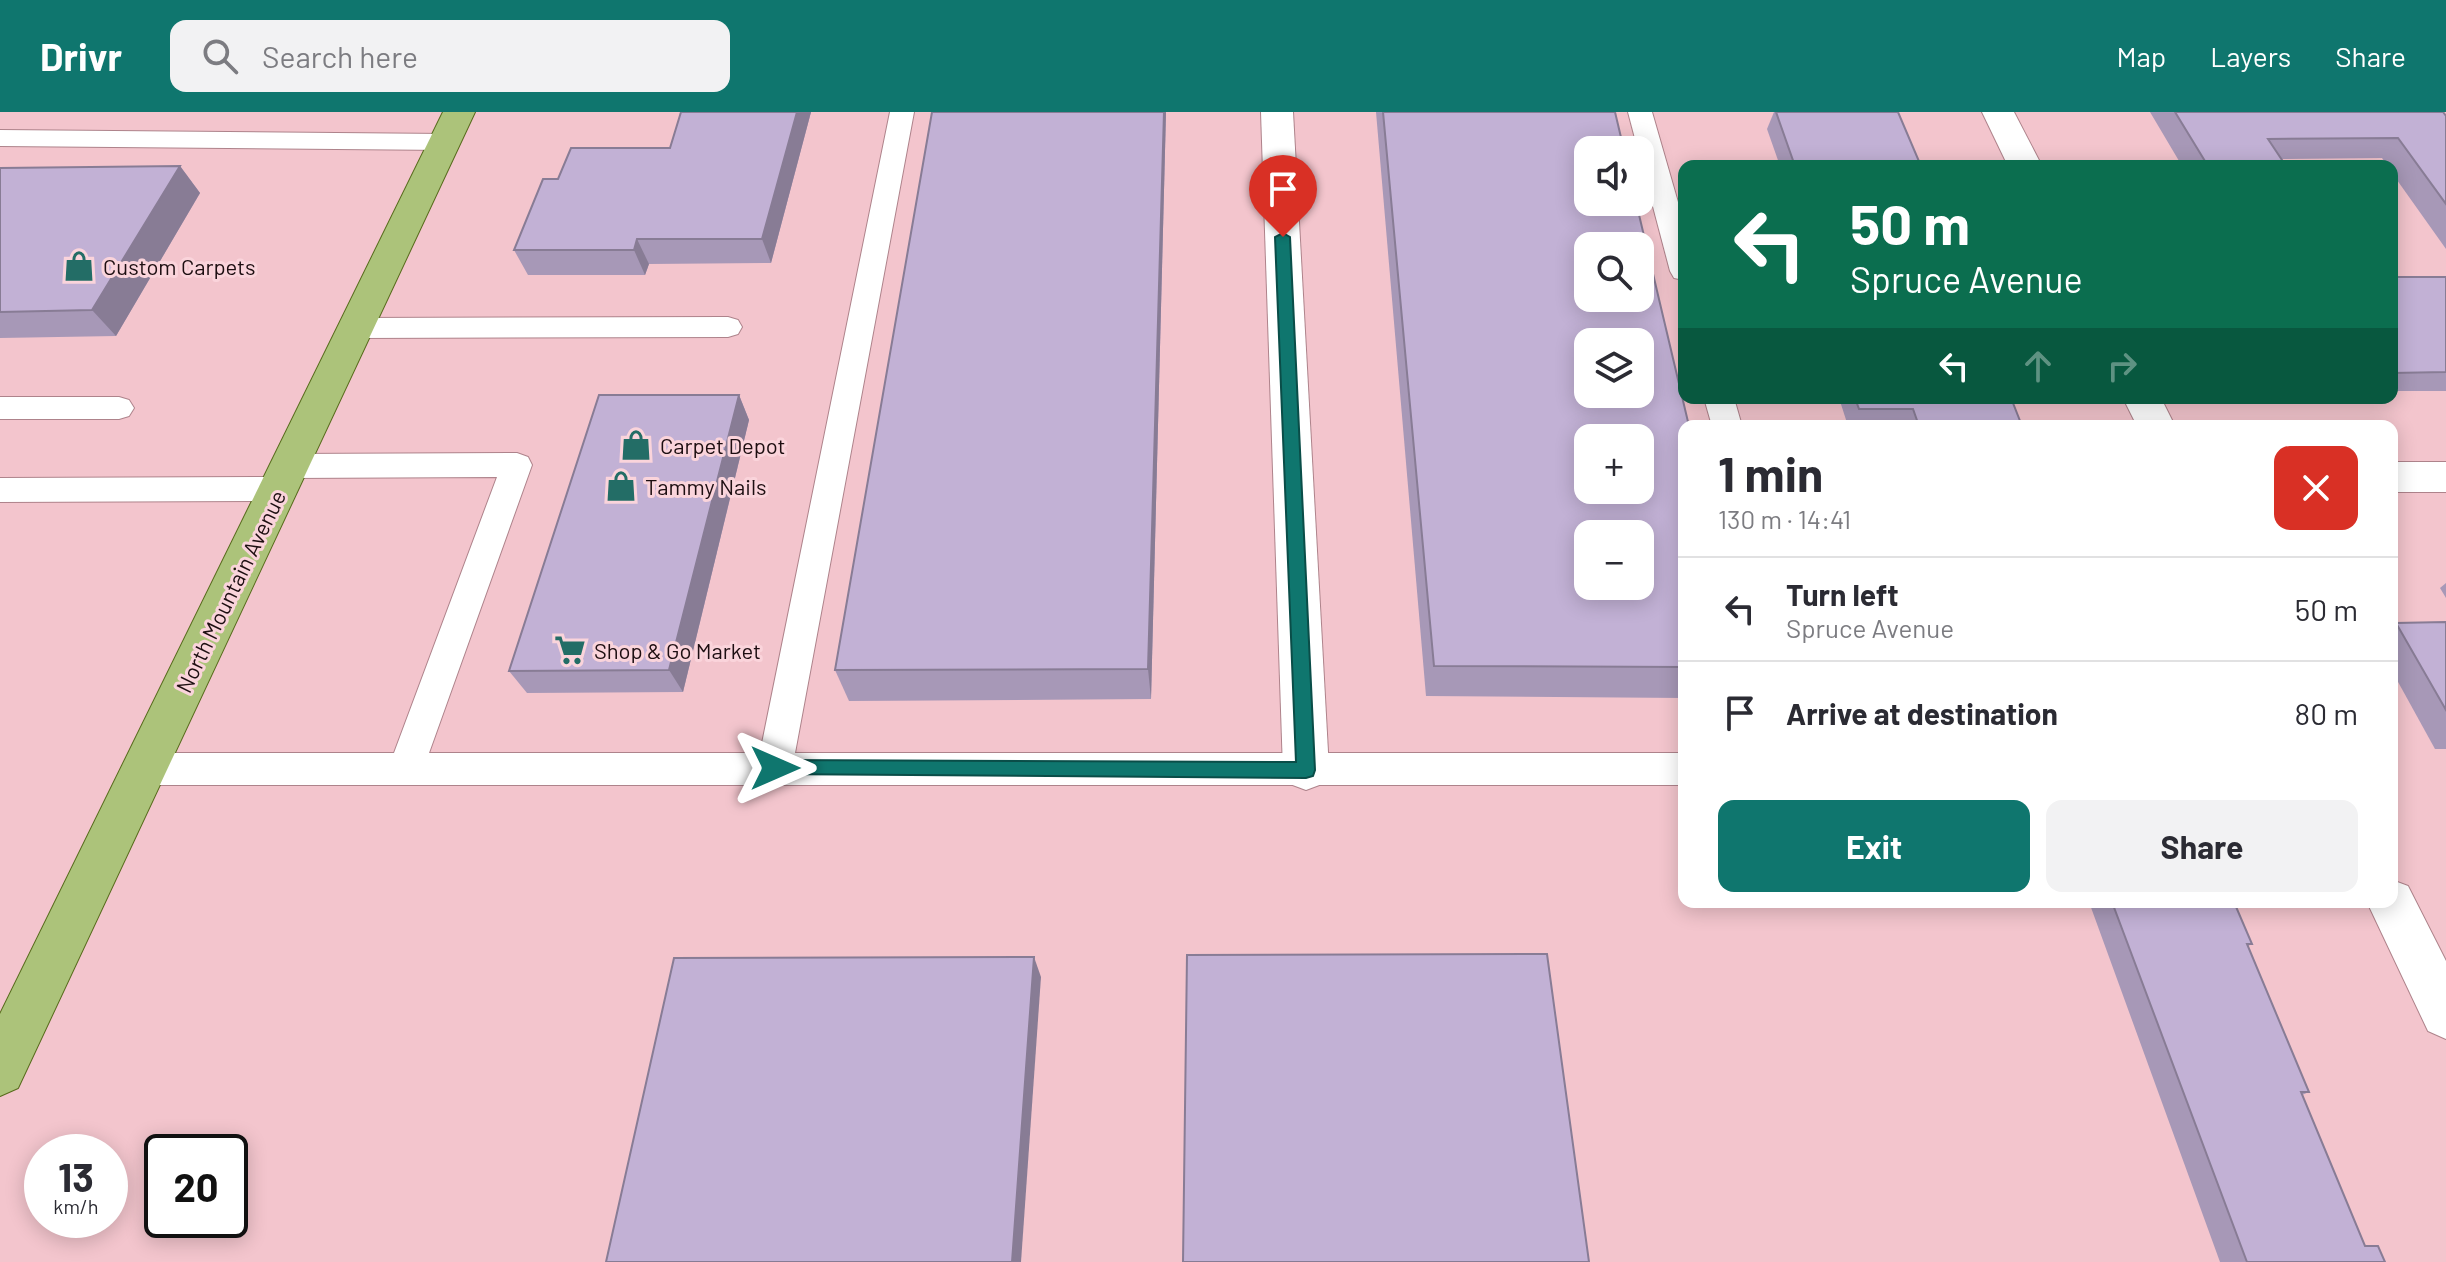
<!DOCTYPE html>
<meta charset="utf-8">
<style>
body{margin:0;font-family:Barlow,sans-serif;background:#f2f2f3;color:#2b2b33;height:100vh;display:flex;flex-direction:column;font-size:30px;white-space:nowrap}
*{box-sizing:border-box;margin:0}
p{font-size:26px;color:#7c7c81}
.icon{flex:none;width:44px;height:44px;fill:none;stroke:currentColor;stroke-width:2;stroke-linecap:round;stroke-linejoin:round}
.map{position:relative;flex:1;overflow:hidden}
.sheet{position:absolute;left:1678px;top:308px;width:720px;height:488px;display:flex;flex-direction:column;background:#fff;border-radius:16px;box-shadow:0 4px 20px #0003}
.sheet>*{flex:none}
.banner{position:absolute;left:1678px;top:48px;width:720px;height:244px;border-radius:16px;box-shadow:0 4px 20px #0003;background:#0b6e4f;color:#fff;overflow:hidden}
.fabs{position:absolute;left:1574px;top:24px;display:grid;gap:16px}
.fabs a{display:grid;place-items:center;width:80px;height:80px;border-radius:16px;background:#fff;box-shadow:0 4px 20px #0003;font-size:40px}
.speed{position:absolute;left:24px;top:1022px;display:flex;gap:16px;font-size:40px;font-weight:700;text-align:center}
.speed>*{display:grid;place-content:center;width:104px;height:104px;border-radius:50%;background:#fff;box-shadow:0 4px 20px #0003;line-height:1}
.speed small{font-size:20px;font-weight:400}
.speed .limit{border:4px solid #111;border-radius:12px;background:#fff;color:#111}
.pin{position:absolute;display:grid;place-items:center;width:68px;height:68px;color:#fff;margin:-82px -34px;border-radius:50% 50% 50% 0;rotate:-45deg;box-shadow:0 0 8px #0007}
.pin .icon{rotate:45deg}
.me{position:absolute;width:88px;margin:-44px;rotate:90deg;stroke-linejoin:round;filter:drop-shadow(0 0 6px #0008)}
.turn{display:flex;align-items:center;gap:28px;height:168px;padding:0 40px;font-size:36px}
.turn .icon{width:104px;height:104px;stroke-width:2.5}
.turn b{display:block;font-size:56px;line-height:68px}
.lanes{display:flex;align-items:center;height:76px;padding:0 40px;background:#0003;justify-content:center;gap:40px;direction:ltr}
.lanes .off{opacity:.35}
.round{display:grid;place-items:center;flex:none;width:84px;height:84px;border-radius:16px;background:#f2f2f3}
.summary{display:flex;align-items:center;justify-content:space-between;height:136px;padding:0 40px}
h1{font-size:48px;font-weight:700;line-height:60px}
.cta{display:flex;gap:16px;margin-top:auto;padding:16px 40px}
.cta a{flex:1;height:92px;border-radius:16px;background:#0f766e;color:#fff;font-size:32px;font-weight:700;line-height:92px;text-align:center}
.cta a+a{background:#f2f2f3;color:#2b2b33}
ul{padding:0;list-style:none}
li{display:flex;align-items:center;gap:24px;height:104px;padding:0 40px;border-top:2px solid #e1e1e2}
li div{flex:1}
li b{display:block;font-size:30px}
li em{font-style:normal}
header{display:flex;align-items:center;gap:48px;box-sizing:border-box;height:112px;padding:0 40px;background:#0f766e;color:#fff}
header strong{font-size:38px}
nav{display:flex;gap:44px;margin-inline-start:auto;font-size:28px}
.search{width:560px;height:72px;background:#f2f2f3;display:flex;align-items:center;gap:20px;box-sizing:border-box;padding:0 28px;border-radius:16px;color:#7c7c81;font-size:30px}
.map>svg:first-child{display:block}
</style>
<header>
<strong>Drivr</strong>
<div class="search"><svg class="icon" aria-label="search" viewBox="0 0 24 24"><circle cx="10" cy="10" r="6"/><path d="M15 15l6 6"/></svg>Search here</div>
<nav><a>Map</a><a>Layers</a><a>Share</a></nav>
</header>
<div class="map">
<svg width="2446" height="1150" viewBox="0 0 2446 1150">
<rect width="100%" height="100%" fill="#f3c5cd"/>
<g fill="none" stroke-linecap="round" stroke-linejoin="round">
<defs>
<g id="lane">
<polygon points="890,0 914,0 795,641 1684,641 1684,673 145,673 133,668 127,657 133,646 145,641 394,641 497,365 290,366 279,362 275,354 279,346 290,342 517,341 528,345 532,353 429,641 760,641"/>
<polygon points="1628,0 1652,0 1684,111 1684,168 1674,166 1670,159"/>
<polygon points="0,18 446,22 455,24 459,30 455,36 446,38 0,34"/>
<polygon points="728,205 738,208 742,215 738,222 728,225 357,226 347,223 343,216 347,209 357,206"/>
<polygon points="0,285 119,285 129,288 134,296 129,304 119,307 0,307"/>
<polygon points="1704,286 1734,286 1742,314 1712,314"/>
<polygon points="279,365 290,369 294,377 290,385 279,389 0,390 0,366"/>
</g>
<g id="street">
<polygon points="1261,0 1293,0 1329,658 1322,672 1306,678 1290,672 1283,658"/>
<polygon points="1982,0 2014,0 2042,54 2008,54"/>
<polygon points="2123,286 2161,286 2175,314 2137,314"/>
<rect x="2392" y="350" width="54" height="30"/>
<polygon points="2392,768 2408,774 2446,849 2446,927 2428,919 2367,790 2392,790"/>
</g>
<polygon id="primary" points="443,0 475,0 18,976 0,984 0,902"/>
</defs>
<!-- lane casing -->
<use href="#lane" stroke="#ae838b" stroke-width="2"/>
<!-- street casing -->
<use href="#street" stroke="#ae838b" stroke-width="2"/>
<!-- primary casing -->
<use href="#primary" stroke="#566a1b" stroke-width="2"/>
<!-- lane -->
<use href="#lane" fill="#fff" fill-rule="evenodd"/>
<!-- street -->
<use href="#street" fill="#fff" fill-rule="evenodd"/>
<!-- primary -->
<use href="#primary" fill="#acc37a" fill-rule="evenodd"/>
</g>
<!-- wall -->
<g fill="#a798b7">
<polygon points="681,0 811,0 771,151 649,152 645,163 528,163 514,138 558,67 670,36"/>
<polygon points="932,0 1166,0 1151,587 849,589 835,558"/>
<polygon points="1376,0 1615,0 1684,314 1684,586 1426,584"/>
<polygon points="1774,0 1898,0 1921,54 1780,54 1767,17"/>
<polygon points="2150,0 2443,0 2446,4 2446,137 2392,61 2392,54 2387,54 2382,46 2281,47 2286,54 2182,54"/>
<polygon points="180,54 200,81 116,224 0,226 0,56"/>
<rect x="2392" y="165" width="54" height="114"/>
<polygon points="739,283 749,308 683,580 527,581 509,559"/>
<polygon points="1839,286 2011,286 2022,314 1848,314"/>
<polygon points="2446,471 2446,486 2440,476"/>
<polygon points="2446,510 2446,637 2435,637 2392,559 2392,514 2396,511"/>
<polygon points="2089,790 2234,790 2252,832 2248,834 2309,980 2302,983 2365,1134 2385,1150 2220,1150"/>
</g>
<!-- shaded-wall -->
<g fill="#887c95">
<polygon points="797,0 811,0 771,151 762,127"/>
<polygon points="1164,0 1166,0 1151,587 1148,557"/>
<polygon points="180,54 200,81 116,224 92,198"/>
<polygon points="637,127 649,152 645,163 634,138"/>
<polygon points="739,283 749,308 683,580 669,558"/>
<polygon points="1034,845 1041,865 1021,1150 1012,1150"/>
</g>
<!-- building -->
<g fill="#c2b1d5" stroke="#887c95" stroke-width="2" fill-rule="evenodd">
<polygon points="681,0 797,0 762,127 637,127 634,138 514,138 543,67 558,67 571,36 670,36"/>
<polygon points="932,0 1164,0 1148,557 835,558"/>
<path d="M1383,0h232l9,38h-36v52h48l53,224h-5v241l-250,-1zM1588,134h52v52h-52zM1588,230h52v52h-52zM1588,326h52v52h-52zM1588,422h52v52h-52z"/>
<polygon points="1776,0 1898,0 1921,54 1795,54"/>
<polygon points="2175,0 2443,0 2446,4 2446,92 2398,26 2268,27 2286,54 2208,54"/>
<polygon points="180,54 92,198 0,200 0,56"/>
<polygon points="2392,165 2446,165 2446,260 2392,261"/>
<polygon points="599,283 739,283 669,558 509,559"/>
<polygon points="1855,286 2011,286 2022,314 1919,314 1913,297 1859,297"/>
<polygon points="2446,510 2446,598 2396,511"/>
<polygon points="2112,790 2234,790 2252,832 2247,832 2309,980 2301,980 2365,1134 2378,1134 2385,1150 2247,1150"/>
<polygon points="1547,842 1589,1150 1183,1150 1187,843"/>
<polygon points="1034,845 1012,1150 606,1150 674,846"/>
</g>
<!-- route -->
<polygon fill="#0f766e" stroke="#0a4d48" stroke-width="2" points="1283,121 1290,125 1315,658 1313,664 1306,666 768,662 765,656 768,650 775,648 1296,650 1275,125"/>
<!-- icons -->
<defs>
<symbol id="shop-bare" viewBox="-9 -9 18 18"><path d="M-5-2.5h2.3a2.7 3.5 0 0 1 5.4 0H5L5.5 6h-11ZM-1.5-2.5h3a1.5 2.3 0 0 0-3 0Z" fill="#236d66" stroke="#fad4db" stroke-width="2.5" paint-order="stroke"/></symbol>
<symbol id="supermarket-bare" viewBox="-9 -9 18 18"><path d="M-6-5.5h2.5l.6 2H6L4.5 2H-2.5L-4.4-4H-6ZM-1.5 3.2a1.3 1.3 0 1 0 .1 0ZM3 3.2a1.3 1.3 0 1 0 .1 0Z" fill="#236d66" stroke="#fad4db" stroke-width="2.5" paint-order="stroke"/></symbol>
</defs>
<g fill-rule="evenodd">
<use href="#shop-bare" x="57" y="132" width="44" height="44"/>
<use href="#shop-bare" x="614" y="311" width="44" height="44"/>
<use href="#shop-bare" x="599" y="352" width="44" height="44"/>
<use href="#supermarket-bare" x="548" y="516" width="44" height="44"/>
</g>
<g text-anchor="middle" dominant-baseline="central" stroke-width="6" stroke-linejoin="round" paint-order="stroke">
<!-- poi labels -->
<g font-size="22" fill="#1d0e11" stroke="#fad4db" text-anchor="start">
<text x="103" y="154">Custom Carpets</text>
<text x="660" y="333">Carpet Depot</text>
<text x="645" y="374">Tammy Nails</text>
<text x="594" y="538">Shop &amp; Go Market</text>
</g>
<!-- street labels -->
<g font-size="22" fill="#1d0e11" stroke="#fad4db">
<text transform="translate(230 479) rotate(-64)">North Mountain Avenue</text>
</g>
</g>
</svg>
<div class="fabs">
<a><svg class="icon" aria-label="sound" viewBox="0 0 24 24"><path d="M4 9h4l5-4v14l-5-4H4zM17 9q2 3 0 6"/></svg></a>
<a><svg class="icon" aria-label="search" viewBox="0 0 24 24"><circle cx="10" cy="10" r="6"/><path d="M15 15l6 6"/></svg></a>
<a><svg class="icon" aria-label="layers" viewBox="0 0 24 24"><path d="M12 4l9 5-9 5-9-5zM3 14l9 5 9-5"/></svg></a>
<a>+</a>
<a>−</a>
</div>
<div class="speed"><div>13<small>km/h</small></div><div class="limit">20</div></div>
<div class="pin" style="left:1283px;top:125px;background:#d93025"><svg class="icon" aria-label="arrive" viewBox="0 0 24 24"><path d="M6 21V4h12l-3 4 3 4H6"/></svg></div>
<svg class="me" style="left:775px;top:656px" viewBox="-20 -20 40 40"><path d="M0-17L14 15 0 8-14 15z" fill="#0f766e" stroke="#fff" stroke-width="4"/></svg>
<div class="banner">
<div class="turn"><svg class="icon" aria-label="left" viewBox="0 0 24 24"><path d="M17 20v-9H6M10 6l-5 5 5 5"/></svg><div><b>50 m</b>Spruce Avenue</div></div>
<div class="lanes"><svg class="icon" aria-label="left" viewBox="0 0 24 24"><path d="M17 20v-9H6M10 6l-5 5 5 5"/></svg><svg class="icon off" aria-label="ahead" viewBox="0 0 24 24"><path d="M12 20V5M6 11l6-6 6 6"/></svg><svg class="icon off" aria-label="right" viewBox="0 0 24 24"><path d="M7 20v-9h11M14 6l5 5-5 5"/></svg></div>
</div>
<section class="sheet">
<div class="summary"><div><h1>1 min</h1><p>130 m · 14:41</p></div><a class="round" style="background:#d93025;color:#fff"><svg class="icon" aria-label="close" viewBox="0 0 24 24"><path d="M6 6l12 12M18 6L6 18"/></svg></a></div>
<ul>
<li><svg class="icon" aria-label="left" viewBox="0 0 24 24"><path d="M17 20v-9H6M10 6l-5 5 5 5"/></svg><div><b>Turn left</b><p>Spruce Avenue</p></div><em>50 m</em></li>
<li><svg class="icon" aria-label="arrive" viewBox="0 0 24 24"><path d="M6 21V4h12l-3 4 3 4H6"/></svg><div><b>Arrive at destination</b></div><em>80 m</em></li>
</ul>
<div class="cta"><a>Exit</a><a>Share</a></div>
</section>
</div>
